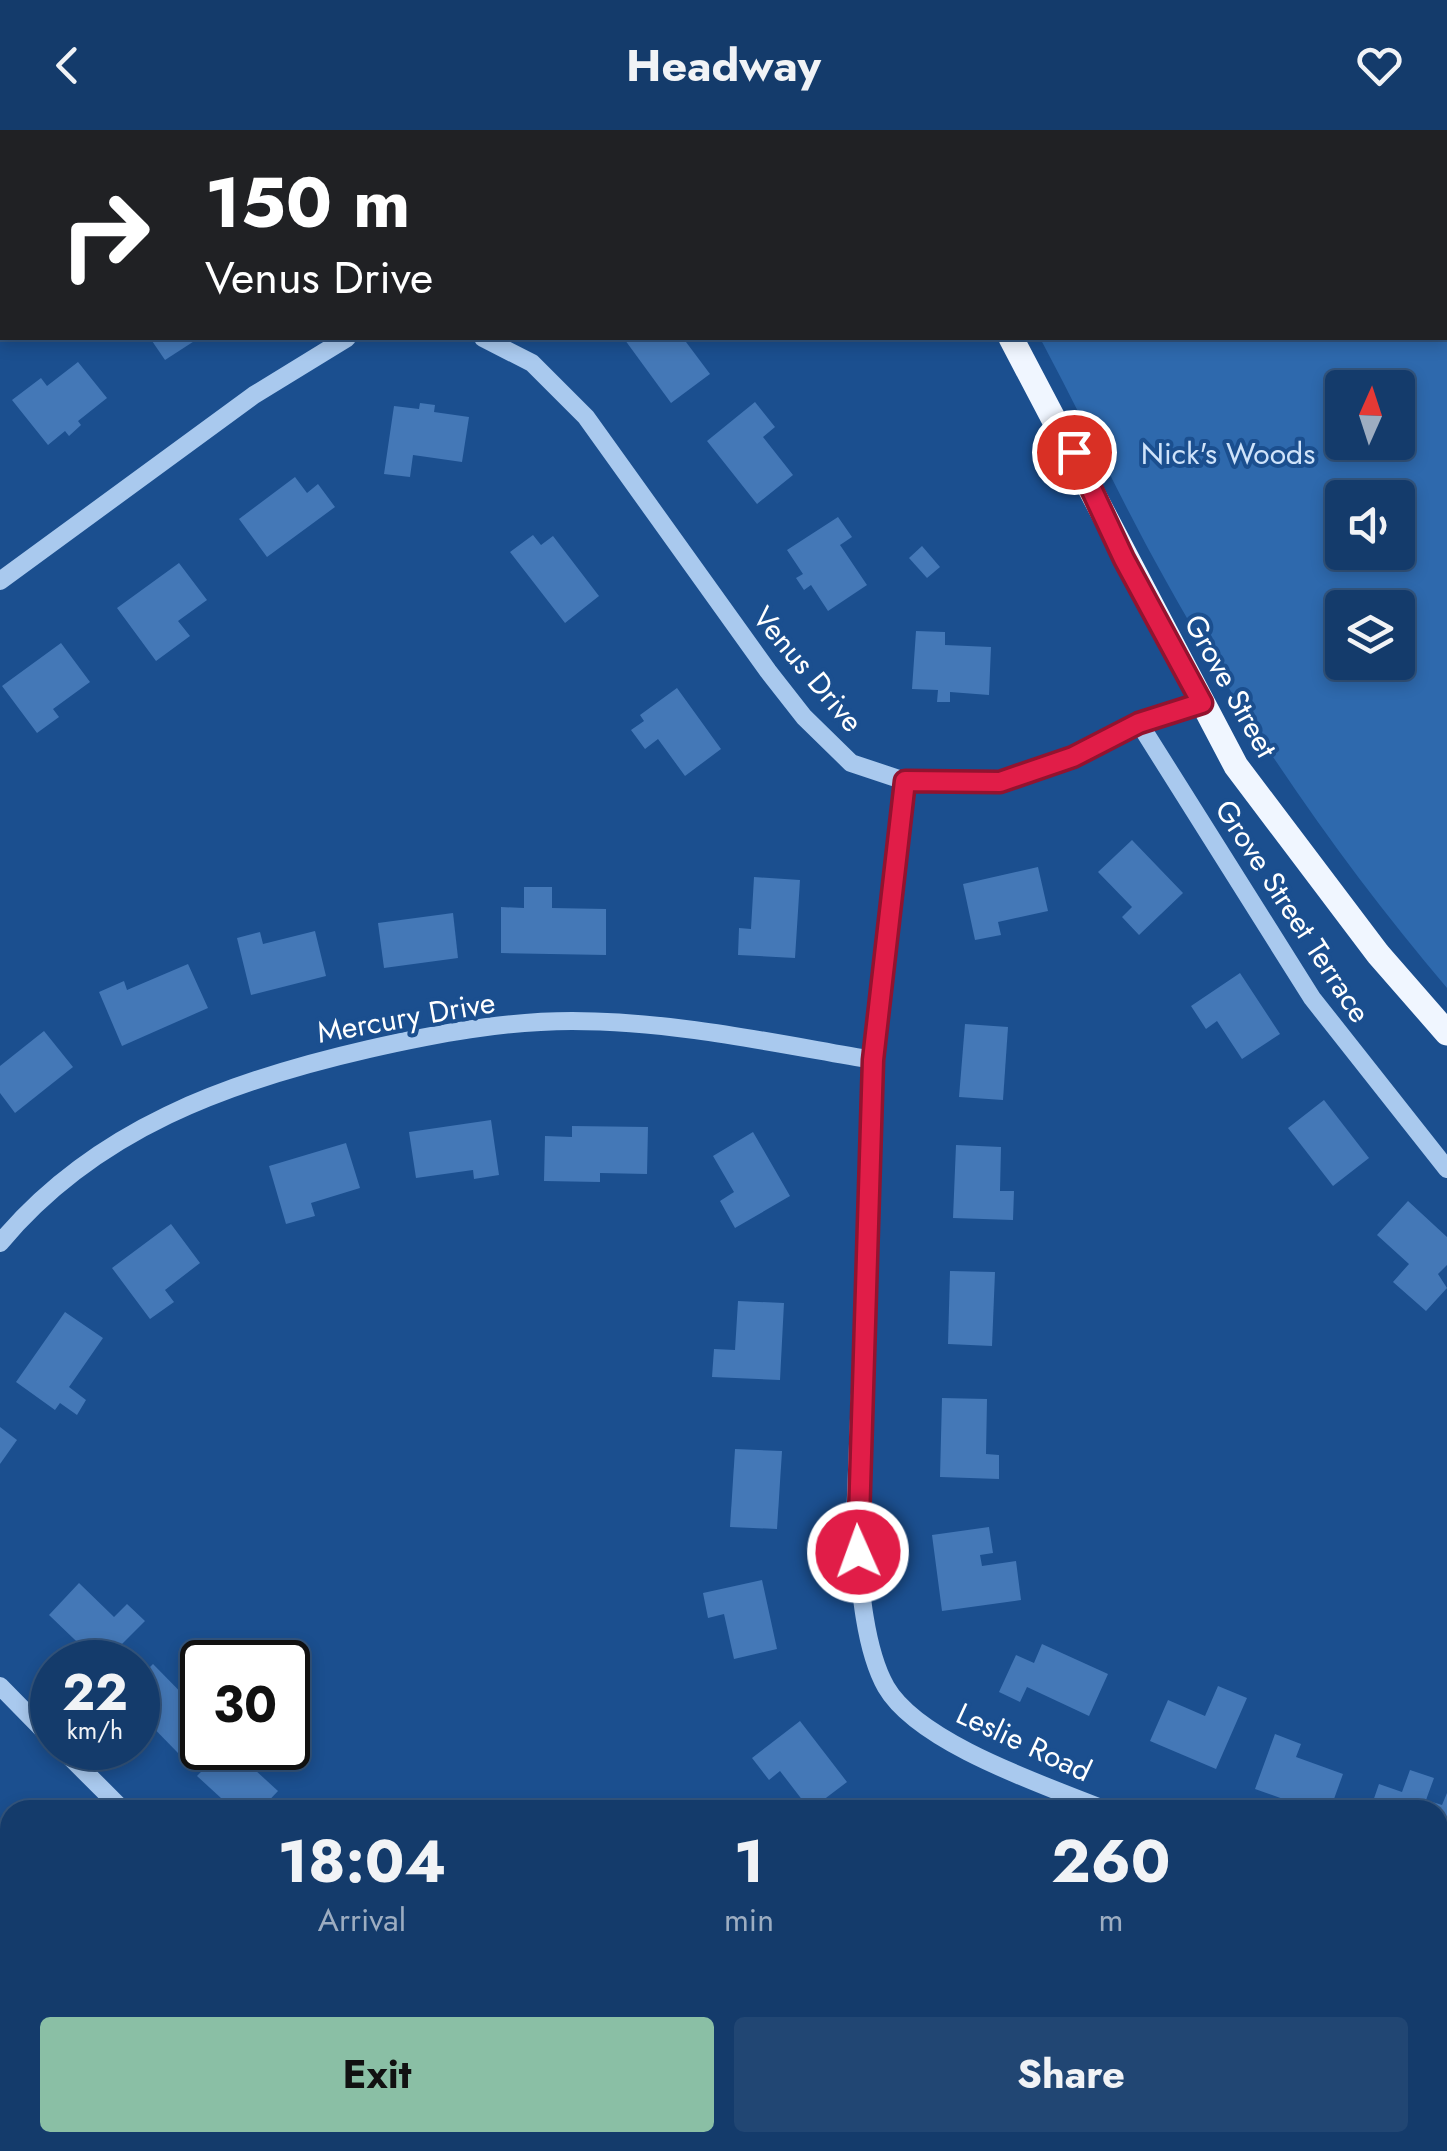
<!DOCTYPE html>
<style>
body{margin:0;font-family:Jost,sans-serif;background:#214673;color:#f1f3f6;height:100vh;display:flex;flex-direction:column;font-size:38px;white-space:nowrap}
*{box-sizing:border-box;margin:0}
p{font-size:32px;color:#9dadc1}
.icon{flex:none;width:55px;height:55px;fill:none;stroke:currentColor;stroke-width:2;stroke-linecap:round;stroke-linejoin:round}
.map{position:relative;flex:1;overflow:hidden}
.side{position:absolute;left:0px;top:1670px;width:1448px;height:352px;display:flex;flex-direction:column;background:#143b6b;border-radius:30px 30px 0 0;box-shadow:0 5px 15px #0003,0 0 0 2px #33557e}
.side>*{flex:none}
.guide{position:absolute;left:0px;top:0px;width:1448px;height:210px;box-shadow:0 5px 15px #0003,0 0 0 2px #33557e;background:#202124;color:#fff;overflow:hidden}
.needle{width:65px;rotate:3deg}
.controls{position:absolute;left:1325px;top:240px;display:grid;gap:20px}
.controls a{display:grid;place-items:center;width:90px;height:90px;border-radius:10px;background:#143b6b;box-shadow:0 5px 15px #0003,0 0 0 2px #33557e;font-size:50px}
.speed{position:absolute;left:30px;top:1510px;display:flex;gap:20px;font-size:50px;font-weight:700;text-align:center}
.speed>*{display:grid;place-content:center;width:130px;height:130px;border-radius:50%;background:#143b6b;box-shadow:0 5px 15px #0003,0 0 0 2px #33557e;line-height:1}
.speed small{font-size:25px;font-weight:400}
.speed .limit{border:5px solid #111;border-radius:15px;background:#fff;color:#111}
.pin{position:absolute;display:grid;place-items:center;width:85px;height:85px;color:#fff;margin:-42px;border:5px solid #fff;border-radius:50%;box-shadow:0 2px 10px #0007}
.me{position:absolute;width:110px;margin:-55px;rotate:358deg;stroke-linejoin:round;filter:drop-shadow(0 0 8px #0008)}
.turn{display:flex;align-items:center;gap:35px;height:210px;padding:0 40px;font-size:45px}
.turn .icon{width:130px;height:130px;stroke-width:2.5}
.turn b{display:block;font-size:70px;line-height:85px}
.eta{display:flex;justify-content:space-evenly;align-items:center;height:170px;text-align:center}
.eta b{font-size:60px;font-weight:700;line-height:70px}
.button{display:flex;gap:20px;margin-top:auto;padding:20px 40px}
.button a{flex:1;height:115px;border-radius:10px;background:#8abfa5;color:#111;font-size:40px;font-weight:700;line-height:115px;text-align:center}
.button a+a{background:#214673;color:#f1f3f6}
header{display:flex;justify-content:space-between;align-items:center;height:130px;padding:0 40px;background:#143b6b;font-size:45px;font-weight:700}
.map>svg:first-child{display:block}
</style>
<header><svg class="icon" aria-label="back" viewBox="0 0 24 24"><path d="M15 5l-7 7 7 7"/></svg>Headway<svg class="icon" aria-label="heart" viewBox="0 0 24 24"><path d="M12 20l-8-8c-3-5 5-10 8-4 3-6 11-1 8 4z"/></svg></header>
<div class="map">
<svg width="1447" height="2021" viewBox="0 0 1447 2021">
<rect width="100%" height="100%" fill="#1b4f8f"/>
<!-- green -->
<path fill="#2e69ad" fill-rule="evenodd" d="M911,0h536v858c-107,-126 -201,-263 -281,-407 -45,-80 -83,-163 -126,-243h405v-206zM1342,258h56v54h-56zM1342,368h56v54h-56zM1342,478h56v54h-56z"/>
<!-- building -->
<g fill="#4478b7">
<polygon points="150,208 199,208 165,230"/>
<polygon points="628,208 683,208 710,244 671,273 625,210"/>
<polygon points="78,232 107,268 78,291 81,295 69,306 65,301 48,315 12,270 41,248 47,256"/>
<polygon points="755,272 775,297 763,307 793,345 757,374 707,311"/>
<polygon points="420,273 435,275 434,282 469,287 462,332 413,325 410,347 384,344 394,276 419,279"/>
<polygon points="295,347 307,363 318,354 335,377 267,427 239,389"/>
<polygon points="838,387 852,407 840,415 867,455 828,481 811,455 804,460 796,448 803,444 787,420"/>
<polygon points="533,405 541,415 553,406 599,466 565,493 510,422"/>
<polygon points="922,416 940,437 927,448 909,428"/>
<polygon points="179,433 207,470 178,491 190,506 156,531 117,478"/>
<polygon points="916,501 945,502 945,515 991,517 989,565 950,562 950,572 937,572 938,560 912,559"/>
<polygon points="61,513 90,552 53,579 59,587 37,603 2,556"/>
<polygon points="677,558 721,619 685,646 658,609 645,619 631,600 644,591 640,585"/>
<polygon points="1132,710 1183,763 1139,805 1122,787 1132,777 1098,742"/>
<polygon points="1038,737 1048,781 998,792 1001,805 975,810 963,754"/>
<polygon points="754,747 800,750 795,828 738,825 739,798 751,799"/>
<polygon points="524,757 552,757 552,778 606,779 606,825 501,823 501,777 524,778"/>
<polygon points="453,783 458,828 384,838 378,793"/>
<polygon points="315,801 326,846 251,865 237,808 260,802 263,814"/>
<polygon points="188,834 208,878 122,916 99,862 124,851 127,860"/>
<polygon points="1240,843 1280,904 1242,929 1217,891 1206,899 1191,876"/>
<polygon points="965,894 1008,897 1003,970 959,967"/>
<polygon points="44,901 73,937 15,983 0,963 0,936"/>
<polygon points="1324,970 1369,1028 1333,1056 1288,998"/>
<polygon points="491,990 499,1045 474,1049 473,1040 416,1048 409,1002"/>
<polygon points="572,996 648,997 647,1044 600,1043 600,1052 544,1051 545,1006 572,1007"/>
<polygon points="753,1002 790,1066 735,1098 720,1071 734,1062 713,1026"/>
<polygon points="346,1013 360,1058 311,1073 315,1086 286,1094 269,1036"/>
<polygon points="956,1015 1001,1017 1000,1061 1014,1061 1013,1090 953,1088"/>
<polygon points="1408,1071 1447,1107 1447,1135 1438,1144 1447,1158 1426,1181 1393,1152 1409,1134 1377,1105"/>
<polygon points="171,1094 200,1133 165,1160 174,1172 150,1189 112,1138"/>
<polygon points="950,1141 995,1142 992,1216 948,1214"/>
<polygon points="738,1171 784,1173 780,1250 712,1247 714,1219 735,1220"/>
<polygon points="65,1182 103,1208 69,1257 86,1270 77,1285 60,1273 55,1280 16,1252"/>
<polygon points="942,1268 987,1269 986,1324 999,1325 999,1349 940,1347"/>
<polygon points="0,1297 17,1310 0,1334"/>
<polygon points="735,1319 782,1321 777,1399 730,1397"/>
<polygon points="989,1397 993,1423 980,1425 982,1436 1016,1431 1021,1470 942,1481 932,1405"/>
<polygon points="762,1450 777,1519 734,1529 724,1484 708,1488 703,1463"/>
<polygon points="79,1453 114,1487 127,1474 145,1491 104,1532 98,1532 49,1485"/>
<polygon points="1042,1514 1108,1544 1089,1586 1027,1557 1020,1572 999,1562 1016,1525 1034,1533"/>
<polygon points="153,1534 202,1584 202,1598 178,1623 138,1582 138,1549"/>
<polygon points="1218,1556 1247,1568 1216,1639 1150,1611 1168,1570 1205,1586"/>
<polygon points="800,1591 847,1652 810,1680 780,1641 769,1650 752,1628"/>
<polygon points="1275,1604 1301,1614 1296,1627 1343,1644 1330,1680 1314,1680 1255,1659"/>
<polygon points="224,1618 231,1618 278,1661 260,1680 234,1680 197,1646"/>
<polygon points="1410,1640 1434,1648 1426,1670 1442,1675 1447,1663 1447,1726 1438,1723 1438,1680 1370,1680 1379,1654 1402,1662"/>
<polygon points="478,2012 523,2012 525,2021 480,2021"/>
</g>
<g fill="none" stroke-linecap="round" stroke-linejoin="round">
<!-- path -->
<g stroke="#a9c9ee" stroke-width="6" stroke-dasharray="5 8" stroke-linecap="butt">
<polyline points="1376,0 1381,2"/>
<polyline points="1445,34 1447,34"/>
</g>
<!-- minor -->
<g stroke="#a9c9ee" stroke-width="18">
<polyline points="483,208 532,233 586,287 768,541 804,587 851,633 905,651 1000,652 1073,627 1139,593 1202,573"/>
<polyline points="0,451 254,265 347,208"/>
<polyline points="1139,593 1312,868 1447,1039"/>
<path d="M905,651l-32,279 -18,461c4,48 7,124 31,166 33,57 161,99 220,123"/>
<path d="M0,1113c95,-114 229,-162 369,-194 66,-15 135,-28 203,-28 102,0 201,22 301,39"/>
<polyline points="0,1556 52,1609"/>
<polyline points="61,1618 123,1680"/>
<polyline points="1438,1814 1447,1818"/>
<polyline points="390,2012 392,2021"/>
</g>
<!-- major -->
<g stroke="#f0f6ff" stroke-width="25">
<polyline points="865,0 867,2"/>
<polyline points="1011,208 1236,636 1378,824 1447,903"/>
</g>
</g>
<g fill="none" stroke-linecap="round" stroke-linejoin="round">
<defs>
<polyline id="route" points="858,1422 873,930 905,651 1000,652 1073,627 1139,593 1202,573 1124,429 1074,322"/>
</defs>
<!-- route casing -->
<use href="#route" stroke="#92132f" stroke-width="25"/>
<!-- route -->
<use href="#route" stroke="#e11d48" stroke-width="18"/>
</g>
<g text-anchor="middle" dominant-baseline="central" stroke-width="8" stroke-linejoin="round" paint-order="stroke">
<!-- park labels -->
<g font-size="30" fill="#cfe3fa" stroke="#1b4f8f">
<text x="1228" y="323">Nick's Woods</text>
</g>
<!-- street labels -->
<g font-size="30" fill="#fff" stroke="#1b4f8f">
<text transform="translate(808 539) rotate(50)">Venus Drive</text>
<text transform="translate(1231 556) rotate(61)">Grove Street</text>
<text transform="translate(1293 781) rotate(57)">Grove Street Terrace</text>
<text transform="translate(406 887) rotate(-10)">Mercury Drive</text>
<text transform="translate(1024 1612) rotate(25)">Leslie Road</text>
</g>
</g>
</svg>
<div class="controls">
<a><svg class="needle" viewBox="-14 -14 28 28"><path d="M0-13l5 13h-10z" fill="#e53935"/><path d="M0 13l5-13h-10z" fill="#9dadc1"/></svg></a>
<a><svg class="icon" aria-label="sound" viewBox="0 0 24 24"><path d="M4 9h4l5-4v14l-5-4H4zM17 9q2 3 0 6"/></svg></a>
<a><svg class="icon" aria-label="layers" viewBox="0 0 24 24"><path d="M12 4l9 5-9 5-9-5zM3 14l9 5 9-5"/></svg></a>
</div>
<div class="speed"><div>22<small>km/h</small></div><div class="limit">30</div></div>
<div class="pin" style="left:1074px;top:322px;background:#d93025"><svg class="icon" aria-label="arrive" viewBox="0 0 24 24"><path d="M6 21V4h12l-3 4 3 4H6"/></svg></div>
<svg class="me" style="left:858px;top:1422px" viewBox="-20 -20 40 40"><circle r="17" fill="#e11d48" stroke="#fff" stroke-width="3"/><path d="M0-11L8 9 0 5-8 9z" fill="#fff"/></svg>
<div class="guide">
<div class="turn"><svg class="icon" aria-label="right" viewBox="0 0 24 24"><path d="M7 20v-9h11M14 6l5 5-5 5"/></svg><div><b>150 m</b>Venus Drive</div></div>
</div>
<section class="side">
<div class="eta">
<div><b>18:04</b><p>Arrival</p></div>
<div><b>1</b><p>min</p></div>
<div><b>260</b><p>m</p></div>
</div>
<div class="button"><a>Exit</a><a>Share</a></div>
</section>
</div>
